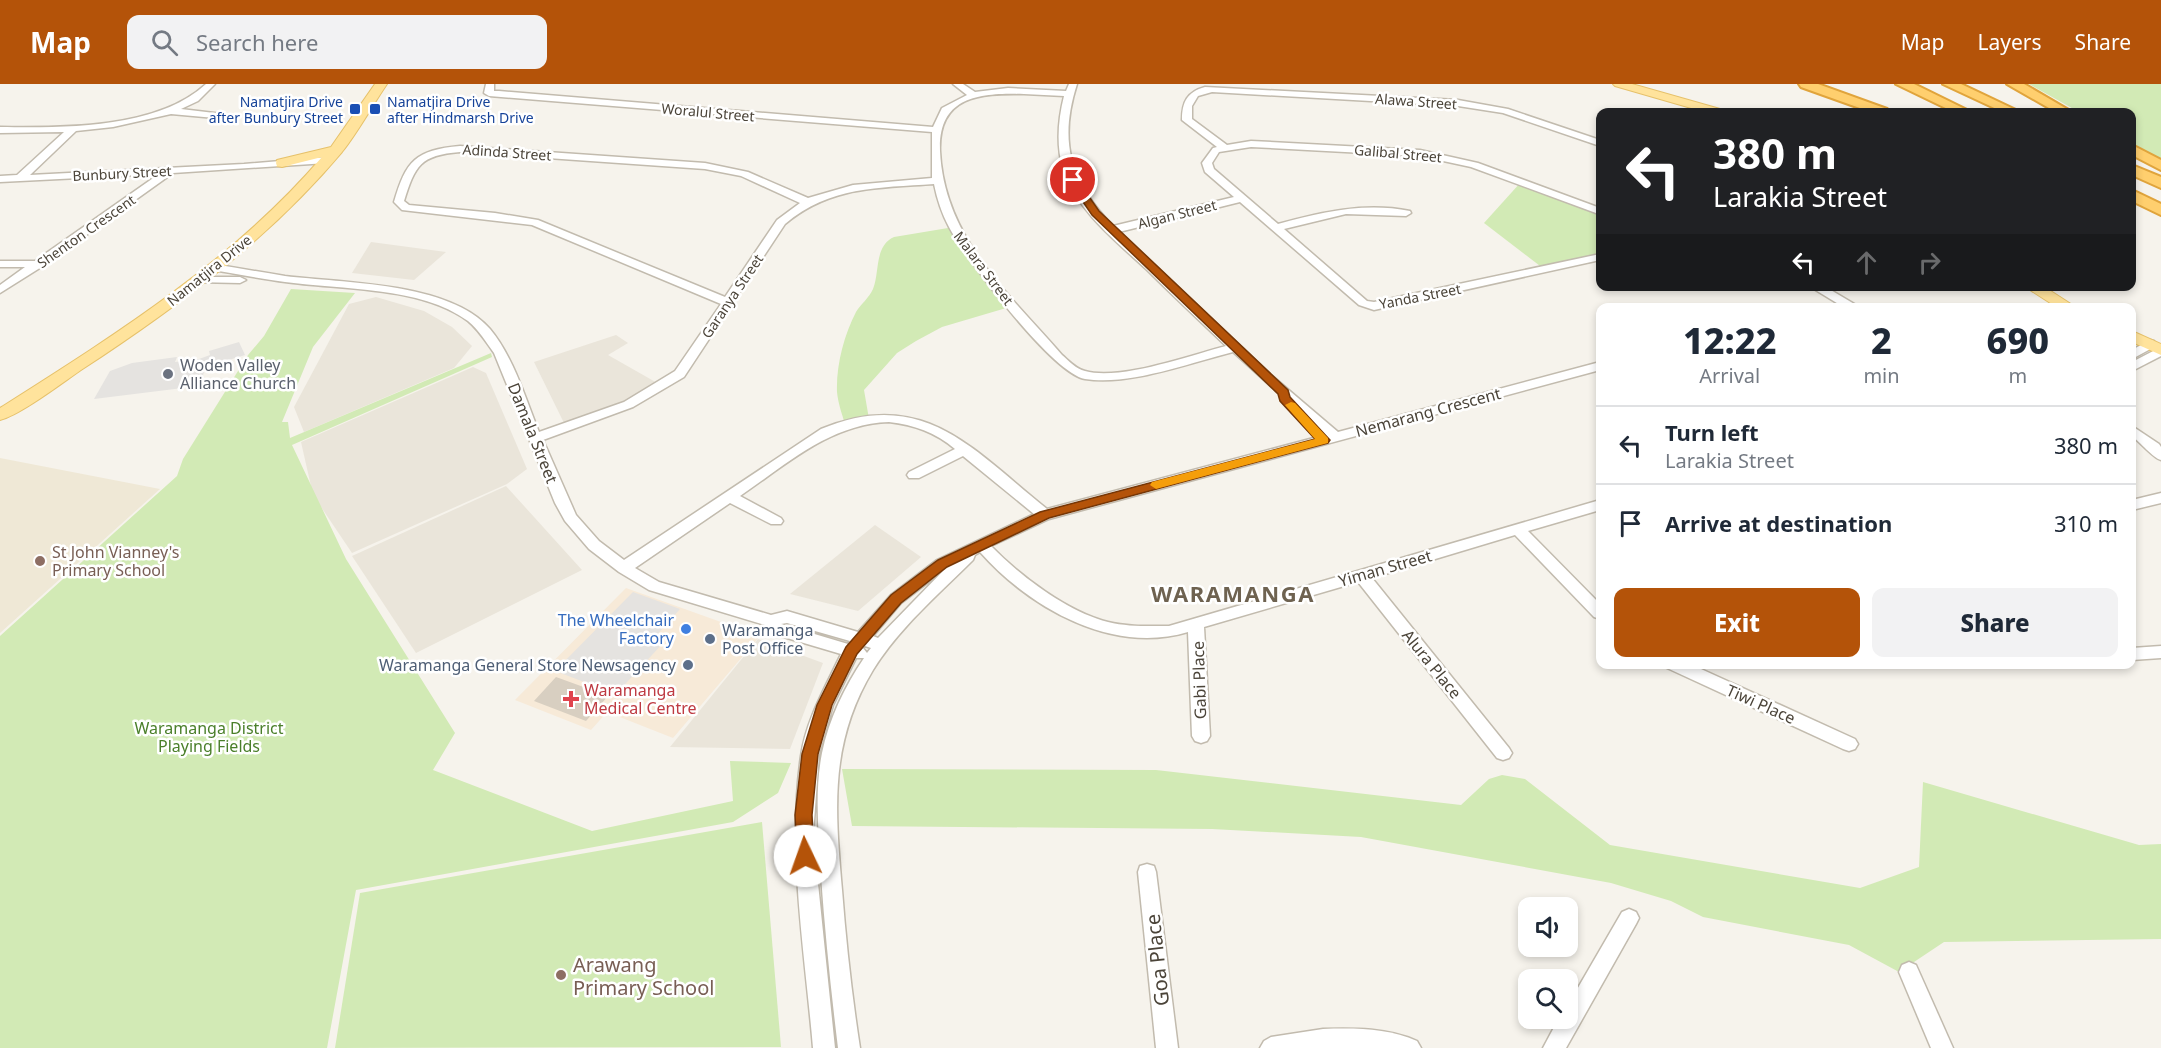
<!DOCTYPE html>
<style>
body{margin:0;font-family:"Noto Sans",sans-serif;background:#f2f2f3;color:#1f2937;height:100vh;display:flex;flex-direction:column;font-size:22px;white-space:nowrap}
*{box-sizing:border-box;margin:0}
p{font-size:20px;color:#747a83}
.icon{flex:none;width:33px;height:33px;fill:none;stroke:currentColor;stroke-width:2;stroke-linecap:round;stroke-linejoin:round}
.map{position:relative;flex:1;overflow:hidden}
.drawer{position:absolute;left:1596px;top:219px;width:540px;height:366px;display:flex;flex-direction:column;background:#fff;border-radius:12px;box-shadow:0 3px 9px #0003}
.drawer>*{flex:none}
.hud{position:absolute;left:1596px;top:24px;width:540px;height:183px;border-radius:12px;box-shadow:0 3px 9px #0003;background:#202124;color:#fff;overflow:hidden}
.controls{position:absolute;left:1518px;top:813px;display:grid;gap:12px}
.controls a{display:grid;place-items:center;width:60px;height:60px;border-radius:12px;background:#fff;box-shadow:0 3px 9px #0003;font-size:30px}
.pin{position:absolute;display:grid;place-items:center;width:51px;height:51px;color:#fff;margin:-26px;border:3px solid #fff;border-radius:50%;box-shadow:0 2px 6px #0007}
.me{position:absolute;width:66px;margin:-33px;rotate:357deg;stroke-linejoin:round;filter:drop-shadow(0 0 4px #0008)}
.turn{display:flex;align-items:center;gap:21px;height:126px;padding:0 18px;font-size:27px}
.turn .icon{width:78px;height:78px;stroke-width:2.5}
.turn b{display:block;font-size:42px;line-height:51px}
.lanes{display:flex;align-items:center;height:57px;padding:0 18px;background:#0003;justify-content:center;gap:30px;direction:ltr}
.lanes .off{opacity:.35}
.eta{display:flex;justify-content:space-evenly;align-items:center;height:102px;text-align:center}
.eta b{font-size:36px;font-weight:800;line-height:42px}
.action{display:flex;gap:12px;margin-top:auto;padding:12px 18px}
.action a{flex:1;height:69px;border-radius:12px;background:#b45309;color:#fff;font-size:24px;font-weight:800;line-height:69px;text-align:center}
.action a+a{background:#f2f2f3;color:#1f2937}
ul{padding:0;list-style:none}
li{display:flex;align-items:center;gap:18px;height:78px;padding:0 18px;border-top:2px solid #e0e1e3}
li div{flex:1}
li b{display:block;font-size:22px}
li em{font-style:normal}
header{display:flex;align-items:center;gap:36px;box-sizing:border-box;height:84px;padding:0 30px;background:#b45309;color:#fff}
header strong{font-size:28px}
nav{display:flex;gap:33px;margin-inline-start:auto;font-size:21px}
.search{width:420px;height:54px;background:#f2f2f3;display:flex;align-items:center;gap:15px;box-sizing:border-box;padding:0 21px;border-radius:12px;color:#747a83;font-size:22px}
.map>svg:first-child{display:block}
</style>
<header>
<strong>Map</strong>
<div class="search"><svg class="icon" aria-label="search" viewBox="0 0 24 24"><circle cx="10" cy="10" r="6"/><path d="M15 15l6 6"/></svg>Search here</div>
<nav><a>Map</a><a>Layers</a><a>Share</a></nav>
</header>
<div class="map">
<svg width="2161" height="964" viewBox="0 0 2161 964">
<rect width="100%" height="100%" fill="#f6f3ec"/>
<!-- residential -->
<g fill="#eae5da">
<polygon points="371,158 446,168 414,196 352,189"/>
<polygon points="376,213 424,227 452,243 472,262 454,284 304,348 294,323 349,220"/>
<polygon points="616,251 628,259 608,271 659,300 617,321 565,341 534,278"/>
<polygon points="473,283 486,289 527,385 507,400 352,469 313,411 301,358"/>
<polygon points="506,402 582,486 416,569 352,472"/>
<polygon points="875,441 921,473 858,527 790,510"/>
<polygon points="758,555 823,579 790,665 670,663"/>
</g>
<!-- commercial -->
<polygon fill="#f7ead8" points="626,504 760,552 673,654 607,628 591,646 515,616"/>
<!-- education -->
<polygon fill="#efe8d6" points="0,374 160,405 0,549"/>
<!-- green -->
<g fill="#d2eab5">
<polygon points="2029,0 2161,0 2161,76 2132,59 2132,28 2079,28"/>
<polygon points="1521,98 1600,130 1600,172 1544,185 1484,139"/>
<path d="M954,143l59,79 -71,21 -26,14 -19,12 -33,37 5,29 -24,5c-3,-10 -7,-21 -8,-32 -1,-26 7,-57 19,-80 5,-8 13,-14 17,-23 7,-17 1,-43 21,-52z"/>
<polygon points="291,205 355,209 313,263 282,338 288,338 290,354 491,269 492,273 292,361 346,475 455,649 433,686 592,747 733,717 730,677 791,679 778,709 733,738 356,806 327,964 0,964 0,552 177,392 183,375 248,271 264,252"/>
<polygon points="842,685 1156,686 1461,721 1489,695 1502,691 1525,695 1610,761 1860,804 1919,783 1923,698 2139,761 2161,760 2161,855 1944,858 1899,888 1849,861 1703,833 1671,817 1611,799 1361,753 1212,745 852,742"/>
<polygon points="762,738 781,963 335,964 360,809"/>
</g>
<!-- parking -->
<g fill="#e5e3e0">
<polygon points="239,258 245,271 206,283 199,302 94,315 110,287 132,279 177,273 175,278 199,275 210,271 209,267"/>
<polygon points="633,508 680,525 654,554 664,558 616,610 555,587"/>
</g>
<!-- building -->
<polygon fill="#d8cfc1" points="556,593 589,605 608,612 586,637 534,617"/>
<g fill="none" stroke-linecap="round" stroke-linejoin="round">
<defs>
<g id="minor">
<path d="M206,0h9l-17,17 -17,8 42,5 3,1v4l-55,-5 -58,13 -37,4 -46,44 214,-11 83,-7 5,3 -5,3 -154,10 -130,93 -43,27v-8l25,-18h-25v-6h35l124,-87 -159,8v-6l17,-1 47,-43 -64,1v-6c62,1 158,2 206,-43z"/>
<path d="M486,0h8v7h5l434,36 9,-19 25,-13 -14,-11h10l12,8 33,-4 58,3 3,-7h8c-19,59 -6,99 36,142l121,-29 -29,-25 -3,-9 11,-15 4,-1 -35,-27c0,-18 5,-28 23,-33l253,13 50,9 92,31v6l-97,-33 -45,-7 -246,-14 -14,4 -6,10v13l35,26 24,-4 169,9 58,13 122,45v6l-4,-1 -125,-46 -51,-11 -169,-9 -32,5 -7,11 2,6 64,55c43,-12 87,-22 132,-13l1,2 -5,3 -60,-2 -62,15 83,72 7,1 226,-48v6l-226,50 -15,-5 -119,-103 -121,30 152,143 67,57 262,-70v8l-551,149 -58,27c29,30 77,66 117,76 20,5 41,4 61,4l431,-126v10l-72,21 72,73v15l-6,-2 -79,-82 -143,43 137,170 3,5 -3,5 -6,2 -6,-2 -139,-176 -154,45 6,109 -3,5 -6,2 -6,-2 -3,-5 -4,-104c-76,23 -158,-24 -208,-80l-5,3 -2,5c-35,35 -74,68 -100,110 -44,73 -38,139 -31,220 4,53 10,106 18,158h-22c-7,-57 -13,-115 -17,-172 -2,-41 -7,-82 1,-123 7,-34 23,-67 42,-95h-8l-23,47 -14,49 -6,81 22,213h-22c-8,-95 -26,-197 -12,-292 5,-36 25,-70 40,-102l-71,-21 -5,-8 -116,-35 -30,-18 -30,-23 -24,-28 -10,-18 -61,-150c-8,-11 -15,-23 -26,-32 -48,-35 -126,-31 -183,-39 -24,-3 -48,-8 -72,-12l-6,-3 6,-3c24,4 48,8 72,12 58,7 165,6 205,53 24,29 35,69 49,103l85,-30 51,-31 46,-67 -189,-79 -130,-15 -8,-8c12,-41 21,-52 66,-56l245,17 43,9 60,26 45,-13 79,-7v-46l-443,-36 -5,-3zM1024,10l40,2c-6,24 -8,49 -1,73 14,42 53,72 84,101 26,26 53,51 79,76 -35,9 -106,35 -141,25 -9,-2 -16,-10 -23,-16 -53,-61 -118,-117 -122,-204 -2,-55 40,-58 84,-57zM460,68l245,17 36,7 59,27 -23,17 -52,77 -187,-77 -43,-7 -86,-8 -5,-4c11,-35 16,-46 56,-49zM934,100c3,15 8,30 15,43 17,32 104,147 136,152 45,7 104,-16 148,-27l92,83 -278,74c-74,-59 -123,-123 -226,-80l-197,131 -25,-19 -23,-26 -33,-75 90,-33 51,-30 101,-153c45,-38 93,-36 149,-40zM889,338c25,3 46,10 66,27l-46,23 -2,3 2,3h10l44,-22 71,58 -97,46 -46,35 -33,37 -71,-21 -16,4 -112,-33 -24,-14 95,-65 41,21h10l2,-3 -2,-3 -41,-22c47,-32 90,-72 149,-74zM944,486l-66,68 -5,-2 28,-33zM787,539l63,18 -2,3 -67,-20zM865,562l6,2 -4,5 -4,-5z"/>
<polygon points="198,193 240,193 246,196 240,199 194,198 192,196"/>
<polygon points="1809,202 1824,202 1861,224 1845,224"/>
<polygon points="2150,256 2154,257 2154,263 2132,275 2132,266"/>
<polygon points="2161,263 2161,272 2132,287 2132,278"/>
<path d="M2132,342l27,18 2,3v13c-8,-2 -21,-18 -29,-24z"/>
<polygon points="2161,409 2161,419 2132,426 2132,416"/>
<polygon points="2161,562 2161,574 2132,576 2132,564"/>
<polygon points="1665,580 1690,580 1855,655 1858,660 1855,665 1849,667 1843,665 1667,584"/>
<polygon points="1147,780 1154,782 1156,788 1178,964 1156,964 1138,788 1140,782"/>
<polygon points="1629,825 1636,828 1639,834 1636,840 1566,964 1543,964 1559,934 1568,934 1568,921 1622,828"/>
<polygon points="1909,878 1916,881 1953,964 1931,964 1899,888 1902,881"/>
<path d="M1323,945c32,-1 65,-1 94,12l4,7h-161l4,-7 7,-4z"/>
</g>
<g id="major">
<path d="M375,0h12c-15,22 -29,48 -45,68 -73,87 -166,156 -261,218 -19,13 -61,45 -81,50v-12c115,-73 233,-147 322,-251l-40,10 -5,-1 -1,-3 1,-3 54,-13z"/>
<polygon points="1613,0 1632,0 1720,25 1722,28 1705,28 1615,2"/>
<polygon points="2024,202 2043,202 2077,224 2058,224"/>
<polygon points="2132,247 2161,260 2161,271 2132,258"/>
</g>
<g id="highway">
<polygon points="1799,0 1818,0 1887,25 1889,28 1871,28 1801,3"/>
<polygon points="1896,0 1914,0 1971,28 1954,28"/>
<polygon points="1943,0 1961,0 2020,28 2003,28"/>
<polygon points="2007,0 2024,0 2072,28 2056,28"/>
<polygon points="2132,61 2161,76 2161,86 2132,71"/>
<polygon points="2132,81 2161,93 2161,104 2132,91"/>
<polygon points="2132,106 2161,120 2161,131 2132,117"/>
</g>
</defs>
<!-- minor casing -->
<use href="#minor" stroke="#c2bbae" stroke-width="3"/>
<!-- major casing -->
<use href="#major" stroke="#e6c16a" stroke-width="2"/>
<!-- highway casing -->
<use href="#highway" stroke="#e0a43c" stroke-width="4"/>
<!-- minor -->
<use href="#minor" fill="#fff" fill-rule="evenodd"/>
<!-- major -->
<use href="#major" fill="#ffe39c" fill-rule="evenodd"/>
<!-- highway -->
<use href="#highway" fill="#ffcf6e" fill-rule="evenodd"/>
</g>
<!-- route -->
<polygon fill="#b45309" stroke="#753606" stroke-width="1.5" points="1069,94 1076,94 1099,127 1288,306 1290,313 1330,356 1328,359 1049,434 947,483 901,519 857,570 832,621 818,670 812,731 814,772 811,777 805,779 799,777 797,772 795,731 802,670 817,621 846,563 891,511 938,476 1040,428 1315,355 1280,317 1278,310 1092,131 1068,96"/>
<!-- slow -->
<polygon fill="#f59e0b" points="1291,318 1295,319 1328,354 1328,359 1156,405 1150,401 1152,398 1315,355 1285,321"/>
<!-- markers -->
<g fill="#1a4fb4" stroke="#fff" stroke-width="2">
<rect x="349" y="19" width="12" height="12" rx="3"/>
<rect x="369" y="19" width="12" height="12" rx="3"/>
</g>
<circle fill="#6b7280" stroke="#fff" stroke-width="2" cx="168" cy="290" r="6"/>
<g fill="#8d6e63" stroke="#fff" stroke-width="2">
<circle cx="40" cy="477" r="6"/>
<circle cx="561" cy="891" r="6"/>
</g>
<circle fill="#3f7fe0" stroke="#fff" stroke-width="2" cx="686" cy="545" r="6"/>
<g fill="#5c6f8a" stroke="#fff" stroke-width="2">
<circle cx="710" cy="555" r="6"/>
<circle cx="688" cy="581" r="6"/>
</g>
<path fill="#e0444e" stroke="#fff" stroke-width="2" d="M568 606h6v6h6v6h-6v6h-6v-6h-6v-6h6z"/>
<g text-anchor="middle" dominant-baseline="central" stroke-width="5" stroke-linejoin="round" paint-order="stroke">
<!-- far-transit labels -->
<g font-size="14" fill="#164399" stroke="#fff" text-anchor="end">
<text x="343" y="17">Namatjira Drive<tspan x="343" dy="16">after Bunbury Street</tspan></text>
<text x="387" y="17" text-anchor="start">Namatjira Drive<tspan x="387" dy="16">after Hindmarsh Drive</tspan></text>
</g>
<!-- far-street labels -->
<g font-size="14" fill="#4b4439" stroke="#fff">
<text transform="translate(1416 17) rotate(4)">Alawa Street</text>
<text transform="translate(708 28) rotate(5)">Woralul Street</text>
<text transform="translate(507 68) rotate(4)">Adinda Street</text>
<text transform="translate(1398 69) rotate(5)">Galibal Street</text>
<text transform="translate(122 89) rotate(-3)">Bunbury Street</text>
<text transform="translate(1177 130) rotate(-14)">Algan Street</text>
<text transform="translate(86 147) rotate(-35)">Shenton Crescent</text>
<text transform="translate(984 184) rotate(53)">Malara Street</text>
<text transform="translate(209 186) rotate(-39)">Namatjira Drive</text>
<text transform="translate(732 212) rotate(-56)">Garanya Street</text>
<text transform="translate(1420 212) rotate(-11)">Yanda Street</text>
</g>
<!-- worship labels -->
<g font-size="16" fill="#5b616d" stroke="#fff" text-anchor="start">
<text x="180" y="281">Woden Valley<tspan x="180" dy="18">Alliance Church</tspan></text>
</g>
<!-- street labels -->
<g font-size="16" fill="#4b4439" stroke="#fff">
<text transform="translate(1428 328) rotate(-15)">Nemarang Crescent</text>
<text transform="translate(533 349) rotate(68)">Damala Street</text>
<text transform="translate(1385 484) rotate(-16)">Yiman Street</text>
<text transform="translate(1432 580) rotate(51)">Alura Place</text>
<text transform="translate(1199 596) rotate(-92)">Gabi Place</text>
<text transform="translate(1761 620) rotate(24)">Tiwi Place</text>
</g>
<!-- education labels -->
<g font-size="16" fill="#785e54" stroke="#fff" text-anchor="start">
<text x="52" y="468">St John Vianney's<tspan x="52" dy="18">Primary School</tspan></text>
</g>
<!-- shop labels -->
<g font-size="16" fill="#366cbe" stroke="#fff" text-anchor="end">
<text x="674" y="536">The Wheelchair<tspan x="674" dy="18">Factory</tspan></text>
</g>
<!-- service labels -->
<g font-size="16" fill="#4e5e75" stroke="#fff" text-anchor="start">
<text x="722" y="546">Waramanga<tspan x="722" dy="18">Post Office</tspan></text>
<text x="676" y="581" text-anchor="end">Waramanga General Store Newsagency</text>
</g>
<!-- health labels -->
<g font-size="16" fill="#be3a42" stroke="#fff" text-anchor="start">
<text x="584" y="606">Waramanga<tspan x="584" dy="18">Medical Centre</tspan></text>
</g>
<!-- park labels -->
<g font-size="16" fill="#4a7f2a" stroke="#fff">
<text x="209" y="644">Waramanga District<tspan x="209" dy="18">Playing Fields</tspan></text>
</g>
<!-- near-street labels -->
<g font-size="20" fill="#4b4439" stroke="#fff">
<text transform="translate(1157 876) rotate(-96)">Goa Place</text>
</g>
<!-- near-education labels -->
<g font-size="20" fill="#785e54" stroke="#fff" text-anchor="start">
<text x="573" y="880">Arawang<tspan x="573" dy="23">Primary School</tspan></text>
</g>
<!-- district labels -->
<g font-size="22" font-weight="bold" letter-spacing="1.5" fill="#6e6250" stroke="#fff">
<text x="1233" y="509">WARAMANGA</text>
</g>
</g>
</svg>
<div class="controls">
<a><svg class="icon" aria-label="sound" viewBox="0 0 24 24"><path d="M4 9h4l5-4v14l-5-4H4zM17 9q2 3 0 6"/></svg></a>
<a><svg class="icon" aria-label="search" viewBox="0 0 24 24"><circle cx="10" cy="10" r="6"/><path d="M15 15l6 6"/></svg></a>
</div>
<div class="pin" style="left:1073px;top:96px;background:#d93025"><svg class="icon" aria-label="arrive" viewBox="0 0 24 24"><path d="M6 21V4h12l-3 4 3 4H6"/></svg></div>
<svg class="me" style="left:805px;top:772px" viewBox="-20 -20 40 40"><circle r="19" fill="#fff"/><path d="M0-13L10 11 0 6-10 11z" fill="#b45309"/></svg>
<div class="hud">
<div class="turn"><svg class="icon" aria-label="left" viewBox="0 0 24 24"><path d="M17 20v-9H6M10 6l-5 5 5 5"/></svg><div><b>380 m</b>Larakia Street</div></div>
<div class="lanes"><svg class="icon" aria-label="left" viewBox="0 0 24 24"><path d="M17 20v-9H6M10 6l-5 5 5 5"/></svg><svg class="icon off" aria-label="ahead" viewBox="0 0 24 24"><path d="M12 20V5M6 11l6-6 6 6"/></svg><svg class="icon off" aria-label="right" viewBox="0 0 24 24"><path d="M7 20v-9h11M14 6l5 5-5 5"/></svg></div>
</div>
<section class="drawer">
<div class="eta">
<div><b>12:22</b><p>Arrival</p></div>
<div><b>2</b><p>min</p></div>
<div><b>690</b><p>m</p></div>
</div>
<ul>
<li><svg class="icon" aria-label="left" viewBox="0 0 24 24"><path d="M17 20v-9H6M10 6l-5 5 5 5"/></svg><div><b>Turn left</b><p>Larakia Street</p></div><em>380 m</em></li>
<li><svg class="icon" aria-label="arrive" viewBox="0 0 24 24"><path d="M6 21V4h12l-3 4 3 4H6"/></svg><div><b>Arrive at destination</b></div><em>310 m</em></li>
</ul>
<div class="action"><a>Exit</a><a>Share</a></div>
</section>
</div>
